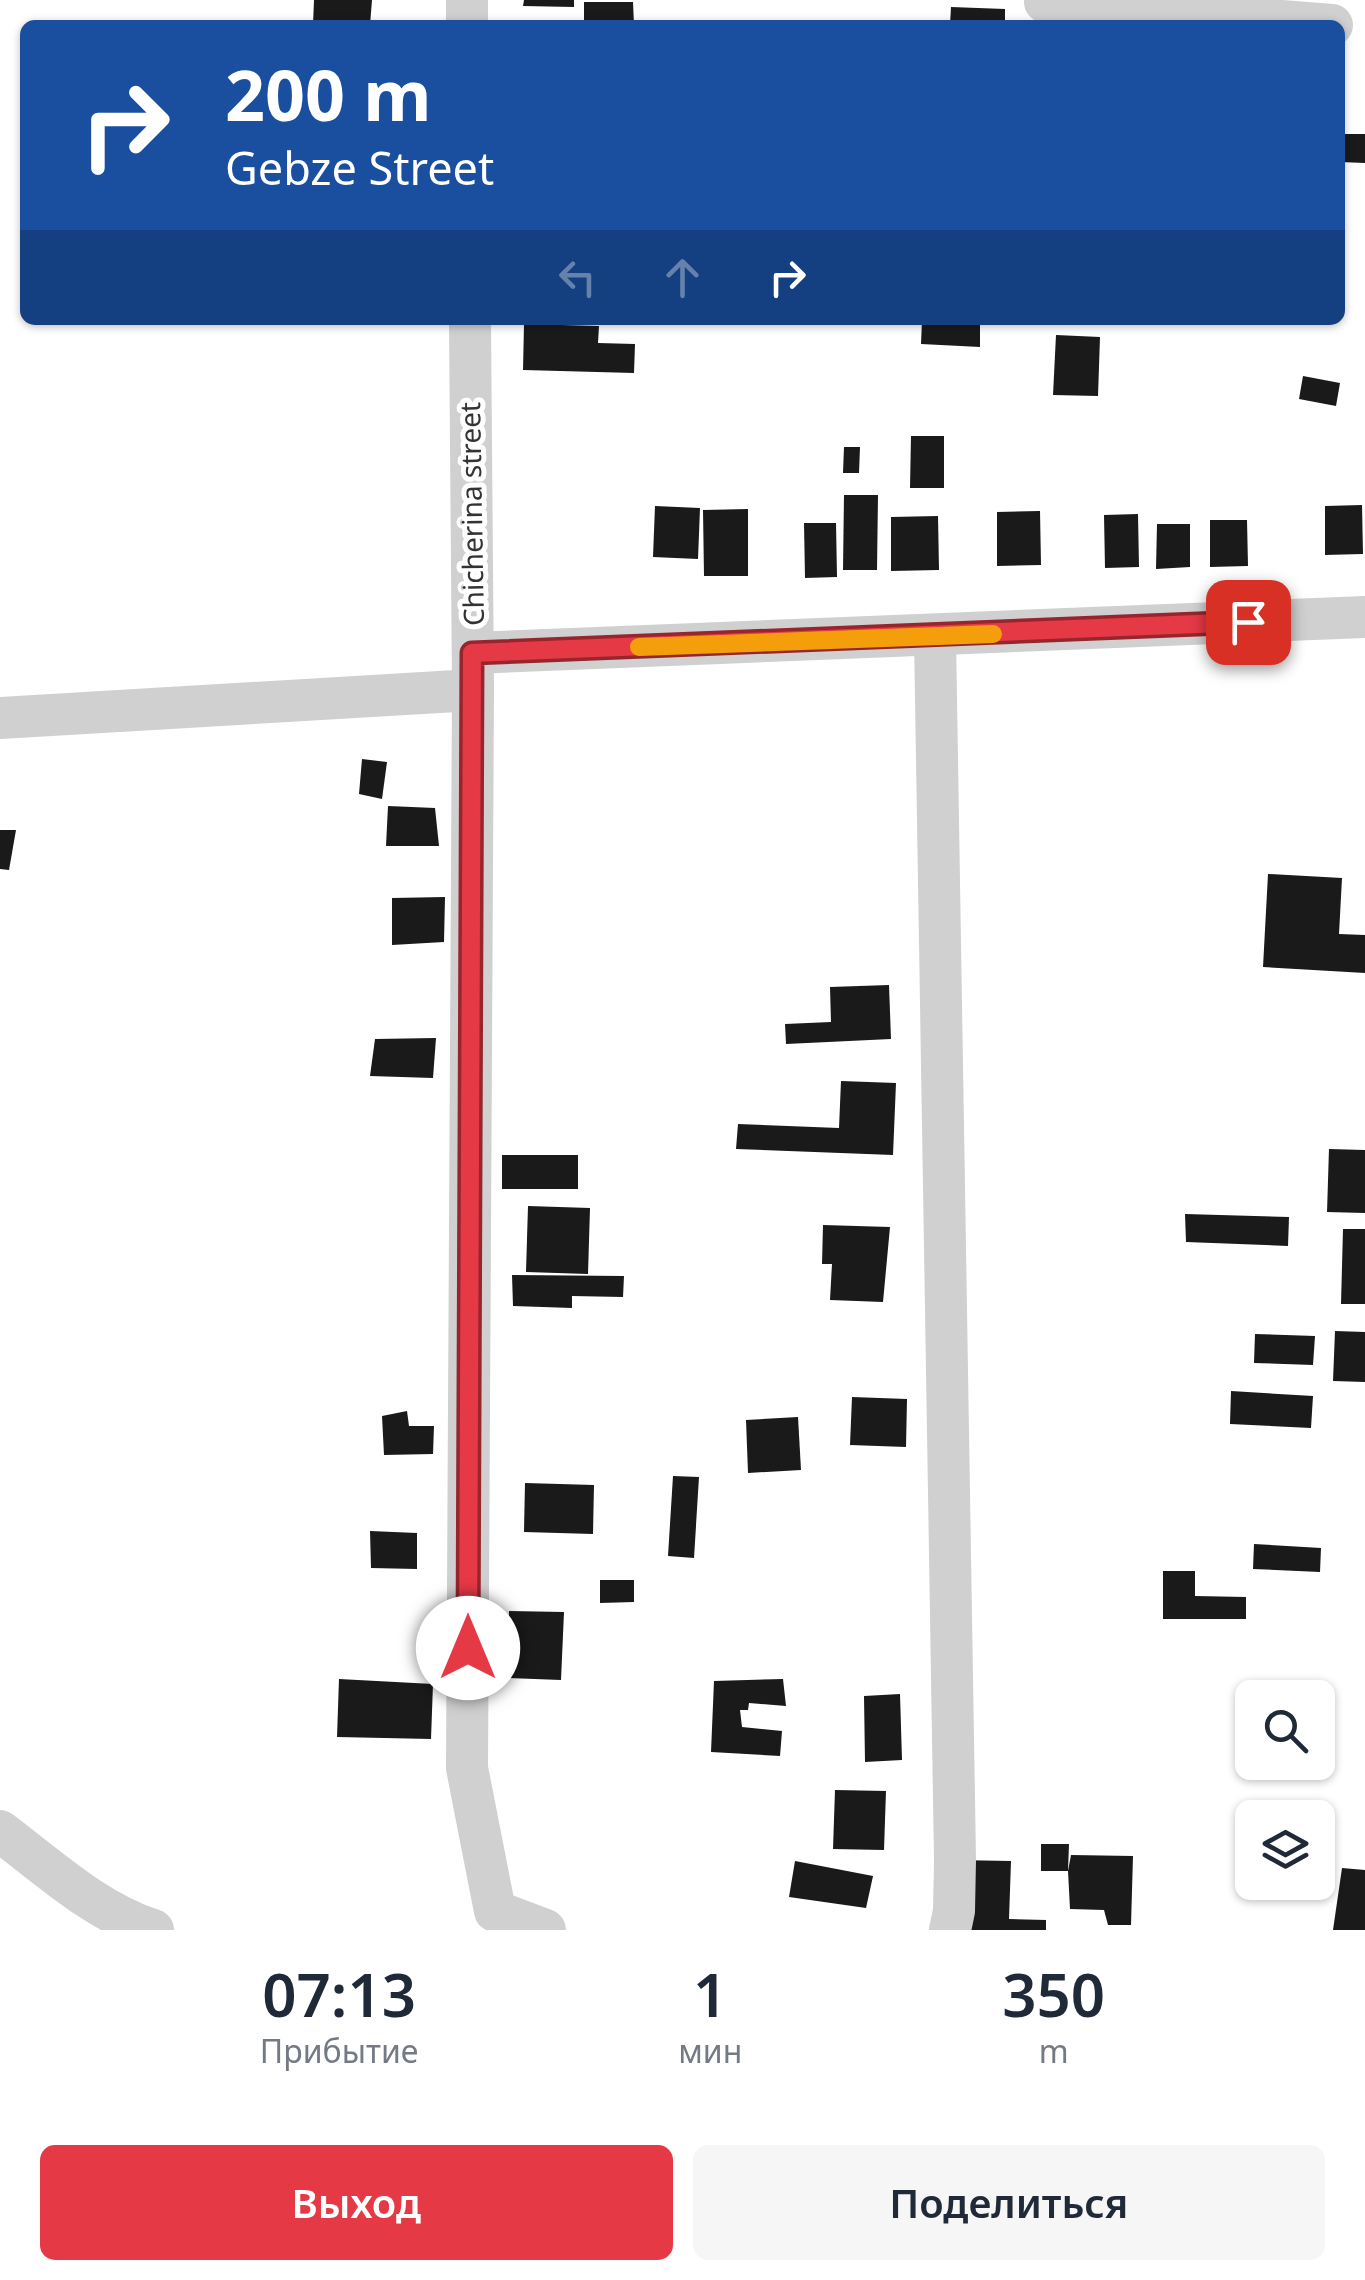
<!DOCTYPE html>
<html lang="ru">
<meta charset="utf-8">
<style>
body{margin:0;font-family:"Noto Sans",sans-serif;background:#f6f6f7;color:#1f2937;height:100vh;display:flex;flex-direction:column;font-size:38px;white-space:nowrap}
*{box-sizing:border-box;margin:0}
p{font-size:32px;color:#747a83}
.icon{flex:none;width:55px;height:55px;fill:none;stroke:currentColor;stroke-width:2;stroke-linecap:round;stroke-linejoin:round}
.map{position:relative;height:1930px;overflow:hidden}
.drawer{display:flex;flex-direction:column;background:#fff;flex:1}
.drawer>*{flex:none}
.top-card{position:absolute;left:20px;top:20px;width:1325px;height:305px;border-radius:15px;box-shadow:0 2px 8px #0004;background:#1a4fa0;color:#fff;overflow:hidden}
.controls{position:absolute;left:1235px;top:1680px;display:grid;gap:20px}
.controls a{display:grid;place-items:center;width:100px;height:100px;border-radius:15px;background:#fff;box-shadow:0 2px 8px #0004;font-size:50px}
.pin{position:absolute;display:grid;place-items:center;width:85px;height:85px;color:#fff;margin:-42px;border-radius:20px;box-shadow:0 5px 15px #0006}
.me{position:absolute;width:110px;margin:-55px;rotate:0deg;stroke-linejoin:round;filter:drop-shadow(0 0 8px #0008)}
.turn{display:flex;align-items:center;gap:35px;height:210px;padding:0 40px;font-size:45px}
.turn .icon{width:130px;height:130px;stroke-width:2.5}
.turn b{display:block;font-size:70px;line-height:85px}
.lanes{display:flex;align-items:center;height:95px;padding:0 40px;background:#0003;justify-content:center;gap:50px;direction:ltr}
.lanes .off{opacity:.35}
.eta{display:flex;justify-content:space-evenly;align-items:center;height:170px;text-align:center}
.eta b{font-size:60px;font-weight:600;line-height:70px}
.cta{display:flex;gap:20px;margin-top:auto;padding:20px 40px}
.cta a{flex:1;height:115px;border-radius:15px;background:#e63946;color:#fff;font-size:40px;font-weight:600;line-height:115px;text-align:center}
.cta a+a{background:#f6f6f7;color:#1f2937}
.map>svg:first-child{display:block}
</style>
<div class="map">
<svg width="1365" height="1930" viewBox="0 0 1365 1930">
<rect width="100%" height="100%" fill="#fff"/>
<!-- building -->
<g fill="#1a1a1a">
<polygon points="314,0 372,0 370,25 313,25"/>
<polygon points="524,0 574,0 574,7 523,6"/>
<polygon points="584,2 633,2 634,25 584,25"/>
<polygon points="951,7 1005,9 1005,25 950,25"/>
<polygon points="1340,134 1365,134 1365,163 1340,162"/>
<polygon points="922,320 980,320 980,347 921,344"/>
<polygon points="524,324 599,326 598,343 635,344 634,373 523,370"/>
<polygon points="1056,335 1100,337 1098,396 1053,395"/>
<polygon points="1303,376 1340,383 1336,406 1299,399"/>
<polygon points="911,436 944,436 944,488 910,488"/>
<polygon points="844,447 860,447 859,473 843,473"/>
<polygon points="844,495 878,495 877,570 843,570"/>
<polygon points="1362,505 1363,554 1325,555 1325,506"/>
<polygon points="655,506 700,508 698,559 653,557"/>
<polygon points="748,509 748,576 704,576 703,510"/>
<polygon points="1040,511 1041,565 997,566 997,512"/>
<polygon points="1138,514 1139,567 1105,568 1104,515"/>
<polygon points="938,516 939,570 891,571 891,517"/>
<polygon points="1210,520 1247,520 1248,566 1210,567"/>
<polygon points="804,523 836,523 837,577 805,578"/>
<polygon points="1157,524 1190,524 1190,567 1156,569"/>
<polygon points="362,759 387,762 382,799 359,794"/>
<polygon points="388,806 435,808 439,846 386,846"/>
<polygon points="0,830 16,830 9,870 0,869"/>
<polygon points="1268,874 1342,878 1339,934 1365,935 1365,973 1263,967"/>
<polygon points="445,897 444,942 392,945 392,898"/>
<polygon points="889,985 891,1039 786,1044 785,1024 831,1022 830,987"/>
<polygon points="436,1038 433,1078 370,1076 375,1039"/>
<polygon points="841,1081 896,1083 893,1155 736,1149 738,1124 839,1128"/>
<polygon points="1329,1149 1365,1150 1365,1213 1327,1212"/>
<rect x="502" y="1155" width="76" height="34"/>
<polygon points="528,1206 590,1208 588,1274 526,1272"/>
<polygon points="1185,1214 1289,1217 1288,1246 1186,1242"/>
<polygon points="823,1225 890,1227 883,1302 830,1300 832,1264 822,1264"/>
<polygon points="1343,1229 1365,1229 1365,1304 1341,1304"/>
<polygon points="512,1275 624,1276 623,1297 572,1296 572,1308 513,1306"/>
<polygon points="1335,1331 1365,1332 1365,1382 1333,1381"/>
<polygon points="1255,1334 1315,1336 1313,1365 1254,1363"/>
<polygon points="1231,1391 1313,1396 1311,1428 1230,1424"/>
<polygon points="852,1397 907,1399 906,1447 850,1445"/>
<polygon points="407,1411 409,1426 434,1426 433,1454 384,1455 382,1416"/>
<polygon points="798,1417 801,1470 748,1473 746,1420"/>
<polygon points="673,1476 699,1477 694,1558 668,1556"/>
<polygon points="525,1483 594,1485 593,1534 524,1532"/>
<polygon points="370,1531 417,1533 417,1569 371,1568"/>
<polygon points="1254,1544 1321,1548 1320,1572 1253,1569"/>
<polygon points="1163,1571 1195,1571 1195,1596 1246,1597 1246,1619 1163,1619"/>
<polygon points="600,1580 634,1580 634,1602 600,1603"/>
<polygon points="509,1611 564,1612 561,1680 507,1678"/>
<polygon points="339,1679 433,1684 431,1739 337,1737"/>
<polygon points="783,1679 786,1706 749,1703 748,1710 740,1710 742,1727 782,1731 780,1756 711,1752 714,1681"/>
<polygon points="900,1694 902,1760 865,1762 864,1696"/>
<polygon points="835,1790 886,1791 884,1850 833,1849"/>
<polygon points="1318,1832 1328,1832 1327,1882 1318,1882"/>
<polygon points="1041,1844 1069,1844 1068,1871 1041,1871"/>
<polygon points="1071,1855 1133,1856 1131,1925 1108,1925 1104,1910 1070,1909 1068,1871"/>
<polygon points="955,1860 1011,1861 1009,1919 1046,1920 1046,1930 953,1930"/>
<polygon points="795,1861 873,1876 866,1908 789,1897"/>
<polygon points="1342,1868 1365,1870 1365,1930 1333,1930"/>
</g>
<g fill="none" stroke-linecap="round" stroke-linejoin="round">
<!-- minor -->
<g stroke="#d0d0d0" stroke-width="42">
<polyline points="467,0 467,25"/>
<polyline points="1045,2 1332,25"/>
<polyline points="470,320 473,690 467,1768 495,1911 545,1930"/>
<polyline points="935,637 955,1860 954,1911 950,1930"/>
<polyline points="473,653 1365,617"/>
<polyline points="0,718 473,690"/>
<path d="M0,1831c48,36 96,81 153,99"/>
</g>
</g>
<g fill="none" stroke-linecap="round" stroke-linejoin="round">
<defs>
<polyline id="route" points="468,1648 472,653 1248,622"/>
</defs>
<!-- route casing -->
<use href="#route" stroke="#96252e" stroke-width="25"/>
<!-- route -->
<use href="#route" stroke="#e63946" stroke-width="18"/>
<!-- slow -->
<polyline stroke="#f59e0b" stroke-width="18" points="639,647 993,634"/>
</g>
<g text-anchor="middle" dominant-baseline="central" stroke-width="10" stroke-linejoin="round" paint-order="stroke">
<!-- street labels -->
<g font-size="28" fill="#333" stroke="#fff">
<text transform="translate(471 514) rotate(-91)">Chicherina street</text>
</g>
</g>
</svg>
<div class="controls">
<a><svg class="icon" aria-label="search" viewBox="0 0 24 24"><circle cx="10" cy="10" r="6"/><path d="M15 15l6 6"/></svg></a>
<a><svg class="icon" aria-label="layers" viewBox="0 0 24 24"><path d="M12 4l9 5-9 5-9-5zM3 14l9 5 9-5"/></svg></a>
</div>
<div class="pin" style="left:1248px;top:622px;background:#d93025"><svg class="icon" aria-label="arrive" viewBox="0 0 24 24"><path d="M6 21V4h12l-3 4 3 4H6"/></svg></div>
<svg class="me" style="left:468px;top:1648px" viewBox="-20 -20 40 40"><circle r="19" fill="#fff"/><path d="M0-13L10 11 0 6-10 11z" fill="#e63946"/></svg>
<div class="top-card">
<div class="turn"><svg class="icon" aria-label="right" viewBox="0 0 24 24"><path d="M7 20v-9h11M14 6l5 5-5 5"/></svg><div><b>200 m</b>Gebze Street</div></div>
<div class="lanes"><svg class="icon off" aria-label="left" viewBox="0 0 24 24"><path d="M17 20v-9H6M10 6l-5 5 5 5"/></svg><svg class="icon off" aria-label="ahead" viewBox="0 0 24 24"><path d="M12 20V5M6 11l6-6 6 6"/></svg><svg class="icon" aria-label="right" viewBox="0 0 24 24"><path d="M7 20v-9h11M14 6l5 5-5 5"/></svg></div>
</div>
</div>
<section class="drawer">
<div class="eta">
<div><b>07:13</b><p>Прибытие</p></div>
<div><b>1</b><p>мин</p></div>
<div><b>350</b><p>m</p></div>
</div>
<div class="cta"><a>Выход</a><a>Поделиться</a></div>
</section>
